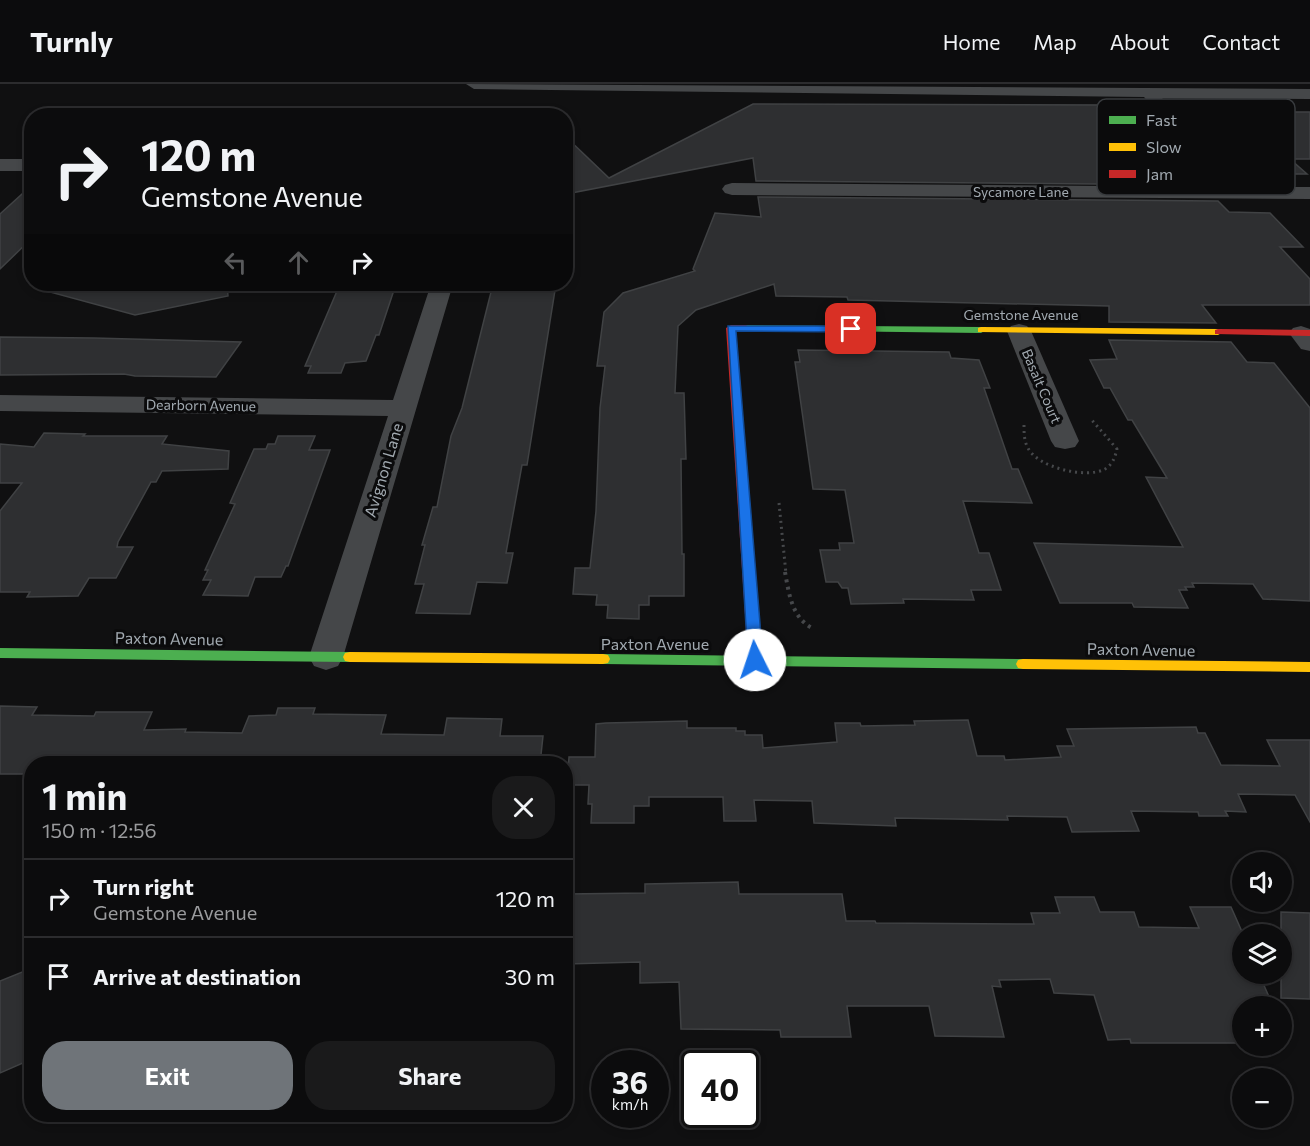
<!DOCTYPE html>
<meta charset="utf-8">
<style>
body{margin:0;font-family:Commissioner,sans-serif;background:#1a1a1b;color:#f1f3f6;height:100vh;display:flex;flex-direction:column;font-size:22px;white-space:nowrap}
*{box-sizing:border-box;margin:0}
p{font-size:20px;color:#9a9b9d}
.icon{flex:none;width:33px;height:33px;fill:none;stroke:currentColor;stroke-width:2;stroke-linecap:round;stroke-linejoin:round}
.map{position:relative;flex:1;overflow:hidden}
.details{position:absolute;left:24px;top:672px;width:549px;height:366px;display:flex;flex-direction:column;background:#0c0c0d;border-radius:24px;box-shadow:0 3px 9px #0003,0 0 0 2px #2c2c2e}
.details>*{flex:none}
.hud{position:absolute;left:24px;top:24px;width:549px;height:183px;border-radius:24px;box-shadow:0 3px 9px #0003,0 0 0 2px #2c2c2e;background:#0c0c0d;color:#f1f3f6;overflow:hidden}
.fabs{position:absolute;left:1232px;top:768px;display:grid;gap:12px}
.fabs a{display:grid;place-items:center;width:60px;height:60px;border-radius:50%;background:#0c0c0d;box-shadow:0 3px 9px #0003,0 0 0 2px #2c2c2e;font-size:30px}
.speed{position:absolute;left:591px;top:966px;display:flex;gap:12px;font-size:30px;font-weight:700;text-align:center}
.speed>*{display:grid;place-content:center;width:78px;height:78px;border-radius:50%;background:#0c0c0d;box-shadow:0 3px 9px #0003,0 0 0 2px #2c2c2e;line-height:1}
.speed small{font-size:15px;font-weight:400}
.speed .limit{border:3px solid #111;border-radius:9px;background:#fff;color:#111}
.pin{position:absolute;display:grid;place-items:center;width:51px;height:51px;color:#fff;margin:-26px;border-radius:12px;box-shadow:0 3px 9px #0006}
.me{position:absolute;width:66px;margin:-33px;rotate:356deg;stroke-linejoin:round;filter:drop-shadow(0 0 4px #0008)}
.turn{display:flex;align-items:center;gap:21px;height:126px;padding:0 18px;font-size:27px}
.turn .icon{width:78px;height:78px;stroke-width:2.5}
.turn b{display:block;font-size:42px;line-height:51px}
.lanes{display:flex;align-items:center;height:57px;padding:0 18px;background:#0003;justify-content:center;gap:30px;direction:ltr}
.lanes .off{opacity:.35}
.round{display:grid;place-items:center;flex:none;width:63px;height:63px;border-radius:24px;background:#1a1a1b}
.headline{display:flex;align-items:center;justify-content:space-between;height:102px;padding:0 18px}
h1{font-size:36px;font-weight:700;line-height:45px}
.cta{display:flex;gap:12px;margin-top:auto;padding:12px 18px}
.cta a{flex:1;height:69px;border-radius:24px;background:#6f7479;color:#fff;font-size:24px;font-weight:700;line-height:69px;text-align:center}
.cta a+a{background:#1a1a1b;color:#f1f3f6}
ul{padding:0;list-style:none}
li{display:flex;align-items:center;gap:18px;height:78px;padding:0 18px;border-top:2px solid #2c2c2e}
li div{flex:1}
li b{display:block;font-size:22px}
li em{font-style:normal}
header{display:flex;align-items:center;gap:36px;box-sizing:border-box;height:84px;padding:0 30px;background:#0c0c0d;border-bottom:2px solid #2c2c2e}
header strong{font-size:28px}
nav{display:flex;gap:33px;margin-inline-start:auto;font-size:21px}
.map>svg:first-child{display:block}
</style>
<header>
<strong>Turnly</strong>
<nav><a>Home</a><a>Map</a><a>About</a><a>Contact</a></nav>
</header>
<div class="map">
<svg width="1310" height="1062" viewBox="0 0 1310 1062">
<rect width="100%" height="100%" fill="#101011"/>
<!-- building -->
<g fill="#2e2f31" stroke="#404244" stroke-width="1.5">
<polygon points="753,20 1112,21 1116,26 1134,28 1168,68 1175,68 1204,101 756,97 753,74 566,110 566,53 609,94"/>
<polygon points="1225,22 1265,23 1282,28 1310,28 1310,75 1290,75 1307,90 1263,90 1202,29 1211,29 1208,26 1216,26 1214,24 1228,24"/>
<polygon points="32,101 32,154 0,185 0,130"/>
<polygon points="758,113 1218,117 1229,128 1270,129 1303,163 1280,163 1310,195 1310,221 1202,221 1216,239 1109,238 1109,222 848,216 847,213 776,212 774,200 696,226 678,242 675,309 684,309 686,375 681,375 682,470 684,470 684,512 649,512 649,521 639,521 639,535 607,534 608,521 596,521 597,511 573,510 575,484 590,484 596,427 600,324 605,282 597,282 604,228 623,209 695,187 693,185 715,129 761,133"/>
<polygon points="51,200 227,200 228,212 135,231 50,208"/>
<polygon points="340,200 396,200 379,251 376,251 366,277 345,279 341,289 308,289 311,282 305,282"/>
<polygon points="493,200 556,200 527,381 522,381 506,469 513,469 507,499 477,498 470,530 416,529 424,500 415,500 425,461 422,461 433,423 437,423 451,352 462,324"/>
<polygon points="0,253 94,254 241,258 216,293 135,292 124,290 0,291"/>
<polygon points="1109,256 1231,258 1247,278 1274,279 1310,324 1310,517 1263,515 1253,500 1192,499 1194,503 1185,503 1187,506 1179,506 1188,524 1134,523 1132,519 1060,519 1034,459 1183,463 1146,393 1167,394 1132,336 1128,336 1110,304 1104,304 1090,276 1117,275"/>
<polygon points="798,266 949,268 951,274 979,276 990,304 984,304 1012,385 1018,385 1032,419 963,417 979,469 989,469 1001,506 971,506 974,516 903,515 904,519 851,520 848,504 842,504 838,498 826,498 820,466 840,466 839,459 854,459 845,406 813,405 795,278 800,278"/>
<polygon points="44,349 85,350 83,352 167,352 162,360 229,367 228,385 162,387 156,398 151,398 118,458 117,463 133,463 116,494 89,494 78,512 27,513 30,508 0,508 0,427 22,399 0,399 0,360 34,363"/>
<polygon points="278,352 315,352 309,366 330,366 288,482 286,482 281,493 255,493 248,512 203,511 211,496 203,496 208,486 205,486 235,420 230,419 254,365 266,365 268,360 275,360"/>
<polygon points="0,622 37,623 32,631 94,632 96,628 152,628 144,646 186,645 185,648 242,649 249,632 276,631 278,624 315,624 313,630 386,631 381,650 444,651 447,634 502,635 500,652 543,652 540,680 32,680 32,690 0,690"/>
<polygon points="968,636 977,672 1004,672 1005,676 1061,673 1057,662 1074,662 1067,645 1196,643 1198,649 1205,649 1221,681 1280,682 1267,656 1310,656 1310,738 1295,711 1238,710 1246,728 1225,727 1228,732 1199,732 1198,728 1131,727 1139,747 1072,748 1067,733 1007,732 1008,736 895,734 896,742 814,739 812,717 754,716 756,737 724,737 723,713 649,713 649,722 634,722 634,739 591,739 592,720 588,720 589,701 567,701 569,673 595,673 596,640 606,639 687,637 687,644 736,644 736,647 745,647 745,651 762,651 763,664 837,658 835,639 860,639 861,642 915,641 914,637"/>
<polygon points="738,798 739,810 842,810 846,837 875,837 876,839 1034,840 1031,829 1060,829 1055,813 1094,813 1100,828 1134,828 1139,843 1199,844 1190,823 1231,823 1243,850 1242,890 1259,890 1273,922 1242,922 1242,959 1131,959 1130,955 1108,956 1094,911 1054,909 1050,895 999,896 1001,903 992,902 1004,953 935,952 929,922 847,922 851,953 781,953 780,946 681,945 679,898 640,899 640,878 566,880 566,810 645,809 645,800"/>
<polygon points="1281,828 1310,829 1310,915 1281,914"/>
<polygon points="32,884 32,975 0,989 0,897"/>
</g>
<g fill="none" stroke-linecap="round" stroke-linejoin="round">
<!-- path-far1 -->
<g stroke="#46484b" stroke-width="3" stroke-dasharray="2 4" stroke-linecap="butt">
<path d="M1024,341c0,8 0,16 4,23 10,20 59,31 77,21 8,-5 10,-12 12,-20l-27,-31"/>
<polyline points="779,419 786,490"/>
</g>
<!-- path -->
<path stroke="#46484b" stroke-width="4" stroke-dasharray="3 4.5" stroke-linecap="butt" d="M785,488c4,22 7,47 29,57"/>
<!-- street -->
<g fill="#454749" fill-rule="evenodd">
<polygon points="466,0 1310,5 1310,15 1162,14 1248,103 1310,103 1310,115 732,111 725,109 722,105 725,101 732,99 1226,103 1144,13 474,5"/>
<rect x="0" y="75" width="32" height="12"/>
<polygon points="431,200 453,200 343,573 338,582 326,586 314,582 309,573 388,332 0,327 0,311 393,316"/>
<polygon points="1019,240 1027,242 1031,247 1079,357 1075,363 1065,365 1055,363 1051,357 1007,247 1011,242"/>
<polygon points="1301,242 1310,245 1310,267 1301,265 1289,249 1293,244"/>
</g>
<!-- fast -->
<g fill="#4caf50" fill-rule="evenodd">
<polygon points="746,241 981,243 986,246 981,249 743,246 743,242"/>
<polygon points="0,564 350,568 355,569 357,573 355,577 350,578 0,574"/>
<polygon points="603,570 1023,575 1028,576 1030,580 1028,584 1023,585 603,580 598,579 596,575 598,571"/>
</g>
<!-- slow -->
<g fill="#ffc107" fill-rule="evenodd">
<polygon points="981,243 1218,245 1223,248 1218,251 978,248 978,244"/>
<polygon points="350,568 603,570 608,571 610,575 608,579 603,580 350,578 345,577 343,573 345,569"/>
<polygon points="1023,575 1310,578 1310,588 1023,585 1018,584 1016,580 1018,576"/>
</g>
<!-- jam -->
<g fill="#c62828" fill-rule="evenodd">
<polygon points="731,241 746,241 751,244 746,247 736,247 762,576 760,580 750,580 748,576 726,244"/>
<polygon points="1218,245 1310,246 1310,252 1215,250 1215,246"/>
</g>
</g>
<!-- route -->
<polygon fill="#1a73e8" stroke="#114b97" stroke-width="1.5" points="728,242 851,242 856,245 851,248 736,247 763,576 755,582 748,576"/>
<g text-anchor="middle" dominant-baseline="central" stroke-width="6" stroke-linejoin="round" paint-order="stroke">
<!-- far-street labels -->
<g font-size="14" fill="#a2aab1" stroke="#0b0b0c">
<text x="1021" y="107">Sycamore Lane</text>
<text x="1021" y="230">Gemstone Avenue</text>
<text transform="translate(1042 302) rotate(67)">Basalt Court</text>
<text transform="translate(201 321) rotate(1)">Dearborn Avenue</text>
</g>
<!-- street labels -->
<g font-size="16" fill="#a2aab1" stroke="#0b0b0c">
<text transform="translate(383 386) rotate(-73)">Avignon Lane</text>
<text transform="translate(169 554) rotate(1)">Paxton Avenue</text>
<text x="655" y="559">Paxton Avenue</text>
<text transform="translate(1141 565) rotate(1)">Paxton Avenue</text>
</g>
</g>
<!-- legend -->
<rect x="1097" y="15" width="198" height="96" rx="9" fill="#0b0b0c" stroke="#383b3e" stroke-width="1.5"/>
<rect x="1109" y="32" width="27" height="8" fill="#4caf50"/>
<rect x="1109" y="59" width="27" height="8" fill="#ffc107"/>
<rect x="1109" y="86" width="27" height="8" fill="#c62828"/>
<g font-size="16" fill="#a2aab1">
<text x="1146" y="42">Fast</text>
<text x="1146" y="69">Slow</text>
<text x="1146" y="96">Jam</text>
</g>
</svg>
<div class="fabs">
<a><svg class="icon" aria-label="sound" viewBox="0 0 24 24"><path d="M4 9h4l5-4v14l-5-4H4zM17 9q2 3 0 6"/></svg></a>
<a><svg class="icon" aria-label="layers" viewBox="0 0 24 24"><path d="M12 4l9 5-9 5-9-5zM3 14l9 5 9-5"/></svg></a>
<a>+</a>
<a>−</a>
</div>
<div class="speed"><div>36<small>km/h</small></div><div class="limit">40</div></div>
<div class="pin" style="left:851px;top:245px;background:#d93025"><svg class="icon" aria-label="arrive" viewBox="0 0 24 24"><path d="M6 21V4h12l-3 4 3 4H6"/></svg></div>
<svg class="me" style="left:755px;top:576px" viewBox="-20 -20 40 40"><circle r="19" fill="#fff"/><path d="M0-13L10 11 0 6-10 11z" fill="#1a73e8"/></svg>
<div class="hud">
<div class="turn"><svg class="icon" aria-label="right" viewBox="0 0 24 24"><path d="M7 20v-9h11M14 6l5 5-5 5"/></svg><div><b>120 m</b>Gemstone Avenue</div></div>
<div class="lanes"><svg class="icon off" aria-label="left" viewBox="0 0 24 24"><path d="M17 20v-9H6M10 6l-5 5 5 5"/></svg><svg class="icon off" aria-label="ahead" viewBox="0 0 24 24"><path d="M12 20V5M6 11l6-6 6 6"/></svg><svg class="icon" aria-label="right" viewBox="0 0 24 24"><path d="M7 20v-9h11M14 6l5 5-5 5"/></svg></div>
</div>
<section class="details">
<div class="headline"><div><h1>1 min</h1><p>150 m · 12:56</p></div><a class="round"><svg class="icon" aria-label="close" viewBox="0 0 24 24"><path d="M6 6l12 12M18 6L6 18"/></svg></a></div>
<ul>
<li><svg class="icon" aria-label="right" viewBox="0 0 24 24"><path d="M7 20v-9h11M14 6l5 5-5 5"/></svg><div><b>Turn right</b><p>Gemstone Avenue</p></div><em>120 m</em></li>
<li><svg class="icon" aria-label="arrive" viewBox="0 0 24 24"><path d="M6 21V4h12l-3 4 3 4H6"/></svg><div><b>Arrive at destination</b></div><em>30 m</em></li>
</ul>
<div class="cta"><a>Exit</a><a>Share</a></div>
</section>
</div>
